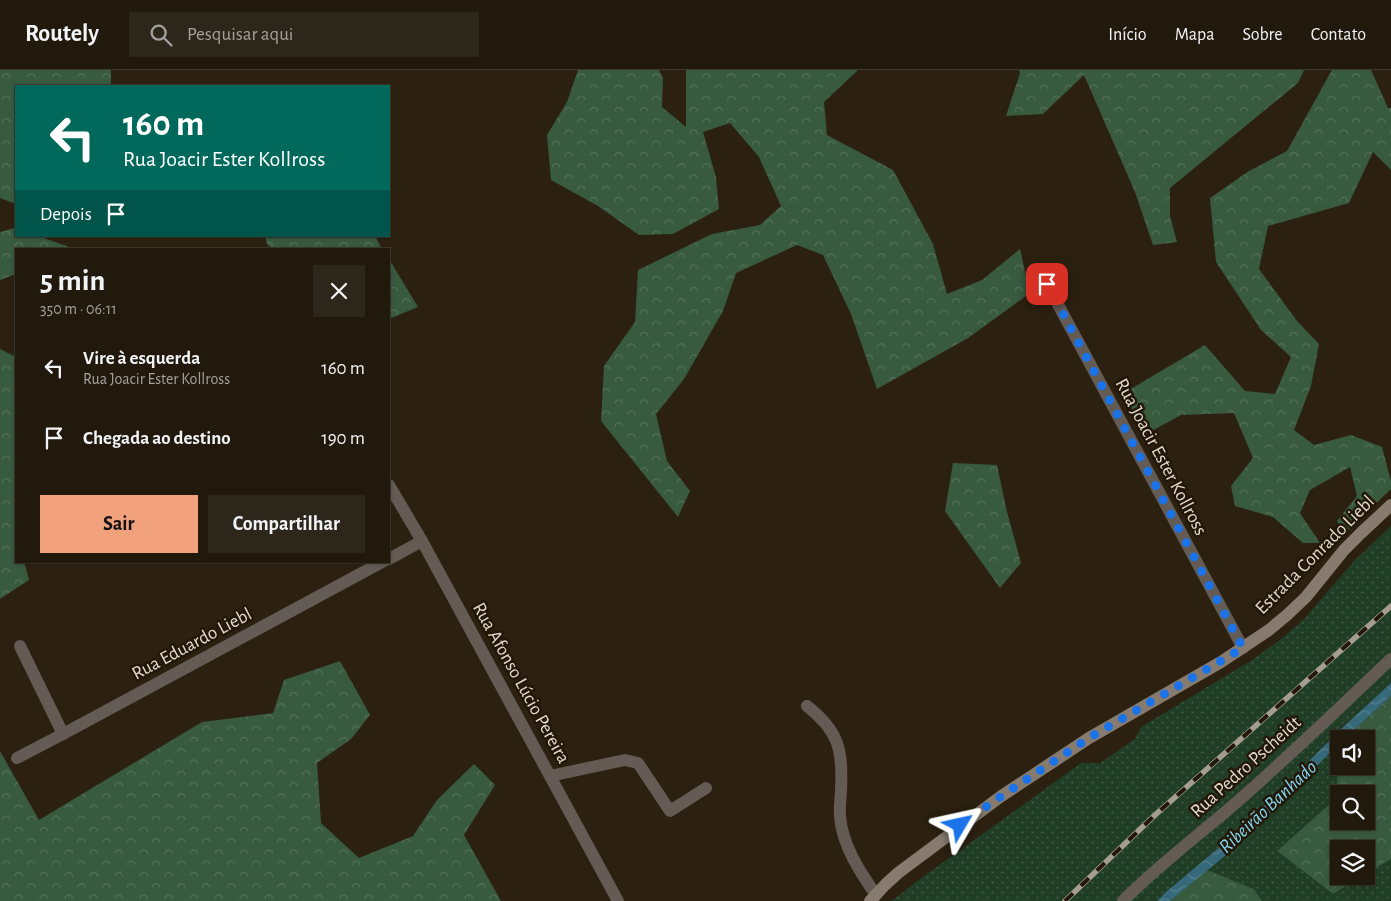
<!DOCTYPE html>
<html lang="pt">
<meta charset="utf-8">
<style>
body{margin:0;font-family:"Alegreya Sans",sans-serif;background:#2d261a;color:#f1f3f6;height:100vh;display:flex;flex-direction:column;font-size:19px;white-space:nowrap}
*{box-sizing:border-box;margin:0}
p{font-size:16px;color:#a2a09d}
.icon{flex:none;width:28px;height:28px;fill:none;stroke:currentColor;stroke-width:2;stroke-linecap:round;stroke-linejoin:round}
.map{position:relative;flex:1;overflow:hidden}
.panel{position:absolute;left:15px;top:178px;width:375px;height:315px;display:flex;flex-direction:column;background:#21190c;border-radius:0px;box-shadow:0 1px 4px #0004,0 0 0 1px #3e382d}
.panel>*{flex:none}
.guide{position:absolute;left:15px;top:15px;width:375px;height:152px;border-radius:0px;box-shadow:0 1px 4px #0004,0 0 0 1px #3e382d;background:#00695c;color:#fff;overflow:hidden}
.controls{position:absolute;left:1330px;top:660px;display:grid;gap:10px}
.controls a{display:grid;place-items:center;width:45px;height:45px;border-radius:0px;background:#21190c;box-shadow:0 1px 4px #0004,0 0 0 1px #3e382d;font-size:25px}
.pin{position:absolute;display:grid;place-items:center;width:42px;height:42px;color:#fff;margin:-21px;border-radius:10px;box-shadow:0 2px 8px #0006}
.me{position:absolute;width:55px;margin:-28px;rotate:54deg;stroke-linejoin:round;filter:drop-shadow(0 0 4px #0008)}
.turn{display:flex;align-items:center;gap:18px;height:105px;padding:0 25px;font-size:22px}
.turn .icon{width:65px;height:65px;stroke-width:2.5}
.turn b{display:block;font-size:35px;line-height:42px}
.then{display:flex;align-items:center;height:48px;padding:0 25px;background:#0003;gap:10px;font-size:19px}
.round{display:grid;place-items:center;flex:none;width:52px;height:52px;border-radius:0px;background:#2d261a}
.headline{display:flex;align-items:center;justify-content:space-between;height:85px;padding:0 25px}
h1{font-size:30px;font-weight:600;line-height:38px}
.cta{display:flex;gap:10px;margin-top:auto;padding:10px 25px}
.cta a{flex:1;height:58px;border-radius:0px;background:#f1a17c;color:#111;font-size:20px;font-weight:600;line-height:58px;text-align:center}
.cta a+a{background:#2d261a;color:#f1f3f6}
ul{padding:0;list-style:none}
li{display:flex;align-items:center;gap:15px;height:70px;padding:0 25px}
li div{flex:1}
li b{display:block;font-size:19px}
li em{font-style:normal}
header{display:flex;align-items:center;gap:30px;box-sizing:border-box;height:70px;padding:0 25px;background:#21190c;border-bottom:1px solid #3e382d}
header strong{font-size:24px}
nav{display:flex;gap:28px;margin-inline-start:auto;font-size:18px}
.search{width:350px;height:45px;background:#2d261a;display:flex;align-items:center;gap:12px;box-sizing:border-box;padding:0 18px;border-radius:0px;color:#a2a09d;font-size:19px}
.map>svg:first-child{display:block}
</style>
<header>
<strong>Routely</strong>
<div class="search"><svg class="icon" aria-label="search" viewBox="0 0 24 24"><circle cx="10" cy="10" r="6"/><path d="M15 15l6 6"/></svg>Pesquisar aqui</div>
<nav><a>Início</a><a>Mapa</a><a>Sobre</a><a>Contato</a></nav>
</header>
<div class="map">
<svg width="1391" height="831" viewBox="0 0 1391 831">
<defs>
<pattern id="grass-dots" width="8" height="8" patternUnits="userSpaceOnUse" patternTransform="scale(1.25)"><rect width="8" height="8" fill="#203d26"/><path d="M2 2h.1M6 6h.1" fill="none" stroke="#405844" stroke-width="1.8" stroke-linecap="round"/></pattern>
<pattern id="forest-crowns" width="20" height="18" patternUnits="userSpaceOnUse" patternTransform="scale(1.25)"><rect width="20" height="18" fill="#385a3f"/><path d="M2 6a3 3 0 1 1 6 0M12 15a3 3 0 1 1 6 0" fill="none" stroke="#55715a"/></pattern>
<pattern id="water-waves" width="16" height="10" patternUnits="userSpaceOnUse" patternTransform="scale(1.25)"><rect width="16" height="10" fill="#366a7a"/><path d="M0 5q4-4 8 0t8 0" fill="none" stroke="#537f8c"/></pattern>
</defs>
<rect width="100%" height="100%" fill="#2c2110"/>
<!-- grass -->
<g fill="url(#grass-dots)">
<polygon points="1391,456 1391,613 1341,659 1244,756 1221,776 1167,821 1157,831 892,831 916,812 1081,693 1100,693 1135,669 1141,657 1252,590 1281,569 1303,550 1355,490"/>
<polygon points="1339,674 1339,696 1340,696 1333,731 1277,781 1333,824 1362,806 1366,806 1366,804 1391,789 1391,831 1262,831 1254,819 1207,800 1249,763"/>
</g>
<!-- forest -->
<g fill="url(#forest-crowns)" fill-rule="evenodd">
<polygon points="0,0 111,0 111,16 16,16 16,134 0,128"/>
<polygon points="578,0 659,0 663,8 662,37 686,57 686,0 858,0 824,32 827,65 893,100 933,174 947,224 982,210 1020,179 1030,223 968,268 877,319 851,244 823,185 797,175 736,203 723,241 684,309 656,344 667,391 690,421 678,447 601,351 604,296 635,252 638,200 712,164 760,155 781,136 759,87 730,53 703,62 716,107 719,139 673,164 639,165 598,136 551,110 547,65 567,32"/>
<polygon points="1019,0 1304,0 1298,13 1170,118 1170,146 1177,172 1153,175 1135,122 1084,5 1043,44 1006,46 1020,3"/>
<polygon points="1332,0 1371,0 1388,38 1391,38 1391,100 1373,82 1349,133 1268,156 1259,199 1297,251 1319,274 1311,316 1294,360 1314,375 1351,365 1382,377 1391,411 1391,419 1345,463 1337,451 1357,426 1350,397 1310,420 1300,443 1320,473 1303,473 1273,447 1235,436 1231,416 1253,388 1234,343 1181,345 1144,365 1124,323 1205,275 1245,321 1275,324 1291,287 1261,260 1216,192 1210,128 1249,101 1287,81"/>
<polygon points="15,158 16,159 16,166 38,166 75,179 16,179 16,204 0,210 0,162"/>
<polygon points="265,166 375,166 382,179 272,179 267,174"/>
<polygon points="389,189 418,237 389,249"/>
<polygon points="0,279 16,287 16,456 15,458 16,463 16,491 24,491 29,510 0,529"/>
<polygon points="953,393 997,395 1007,442 1021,493 1000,518 945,441"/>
<polygon points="340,591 370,645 351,669 317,693 321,753 359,788 413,766 437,730 474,694 495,715 464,765 501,831 0,831 0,681 39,750 202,652 273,643 284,610"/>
<path d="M1391,626v163l-25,15v-25h-27v27h23l-29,18 -56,-43 56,-50 7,-35h26v-27h-20v-2zM1339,724h27v27h-27z"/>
<polygon points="1207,800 1254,819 1262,831 1170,831"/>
</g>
<!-- water -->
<polygon fill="url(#water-waves)" points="1391,613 1391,626 1344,669 1339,669 1339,674 1249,763 1226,785 1170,831 1157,831 1167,821 1221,776 1244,756 1341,659"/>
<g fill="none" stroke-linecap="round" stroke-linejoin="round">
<!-- street -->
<g stroke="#635b54" stroke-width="12">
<polyline points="1047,214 1243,578"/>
<polyline points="389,415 422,471 618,831"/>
<polyline points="389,489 422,471"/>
<polyline points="20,576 63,664"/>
<path d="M807,636c32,25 36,44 34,83 0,9 -2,18 -1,27 2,29 20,56 36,79"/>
<polyline points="17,688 63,664 384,491"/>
<polyline points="550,706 625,690 638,693 670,741 706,718"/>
<path d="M1123,831c38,-39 83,-71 123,-107 50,-44 97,-90 145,-135"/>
</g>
<!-- secondary -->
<polyline stroke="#877b6f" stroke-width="12" points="870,831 885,815 898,803 1000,727 1089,668 1221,592 1269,560 1287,545 1306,527 1344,480 1361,463 1391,435"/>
<defs>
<polyline id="rail" points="1065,831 1155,745 1391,536"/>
</defs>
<!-- rail casing -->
<use href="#rail" stroke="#a69d91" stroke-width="5.5"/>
<!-- rail -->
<use href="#rail" stroke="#231707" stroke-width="4" stroke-dasharray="11" stroke-linecap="butt"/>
</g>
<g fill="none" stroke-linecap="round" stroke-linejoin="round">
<!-- route -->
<polyline stroke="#1a73e8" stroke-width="9" stroke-dasharray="0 16.2" points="960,755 1000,727 1089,668 1243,578 1047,214"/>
</g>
<g text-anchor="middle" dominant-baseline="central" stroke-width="5" stroke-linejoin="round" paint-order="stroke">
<!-- street labels -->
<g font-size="19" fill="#e3dbd1" stroke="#231707">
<text transform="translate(1161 387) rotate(62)">Rua Joacir Ester Kollross</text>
<text transform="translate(1315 485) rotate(-45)">Estrada Conrado Liebl</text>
<text transform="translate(192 574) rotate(-28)">Rua Eduardo Liebl</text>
<text transform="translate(521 613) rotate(61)">Rua Afonso Lúcio Pereira</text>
<text transform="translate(1246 697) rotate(-42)">Rua Pedro Pscheidt</text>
</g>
<!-- water labels -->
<g font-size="20" font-style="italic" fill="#80d5f1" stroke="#231707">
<text transform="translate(1268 737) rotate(-43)">Ribeirão Banhado</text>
</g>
</g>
</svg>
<div class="controls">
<a><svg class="icon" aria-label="sound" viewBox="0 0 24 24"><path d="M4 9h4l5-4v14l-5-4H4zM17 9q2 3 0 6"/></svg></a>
<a><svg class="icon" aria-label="search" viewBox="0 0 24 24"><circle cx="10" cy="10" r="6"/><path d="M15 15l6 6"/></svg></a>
<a><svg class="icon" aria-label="layers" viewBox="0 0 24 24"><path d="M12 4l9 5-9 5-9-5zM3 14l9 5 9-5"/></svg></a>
</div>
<div class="pin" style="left:1047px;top:214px;background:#d93025"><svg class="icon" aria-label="arrive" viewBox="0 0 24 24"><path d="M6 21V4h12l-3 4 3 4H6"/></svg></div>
<svg class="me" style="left:960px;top:755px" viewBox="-20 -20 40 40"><path d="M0-17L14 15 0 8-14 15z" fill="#1a73e8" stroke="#fff" stroke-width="4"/></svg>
<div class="guide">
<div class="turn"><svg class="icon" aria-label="left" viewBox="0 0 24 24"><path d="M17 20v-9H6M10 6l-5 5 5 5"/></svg><div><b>160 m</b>Rua Joacir Ester Kollross</div></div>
<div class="then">Depois<svg class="icon" aria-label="arrive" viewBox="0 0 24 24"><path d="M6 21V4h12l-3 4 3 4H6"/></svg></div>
</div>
<section class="panel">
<div class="headline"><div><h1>5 min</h1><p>350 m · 06:11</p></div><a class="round"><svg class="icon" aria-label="close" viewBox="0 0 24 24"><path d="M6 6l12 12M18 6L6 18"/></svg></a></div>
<ul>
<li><svg class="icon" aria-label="left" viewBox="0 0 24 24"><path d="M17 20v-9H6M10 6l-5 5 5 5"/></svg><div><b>Vire à esquerda</b><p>Rua Joacir Ester Kollross</p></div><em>160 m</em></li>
<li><svg class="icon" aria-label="arrive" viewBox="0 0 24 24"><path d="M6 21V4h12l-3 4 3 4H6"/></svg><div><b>Chegada ao destino</b></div><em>190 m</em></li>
</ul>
<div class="cta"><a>Sair</a><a>Compartilhar</a></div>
</section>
</div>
